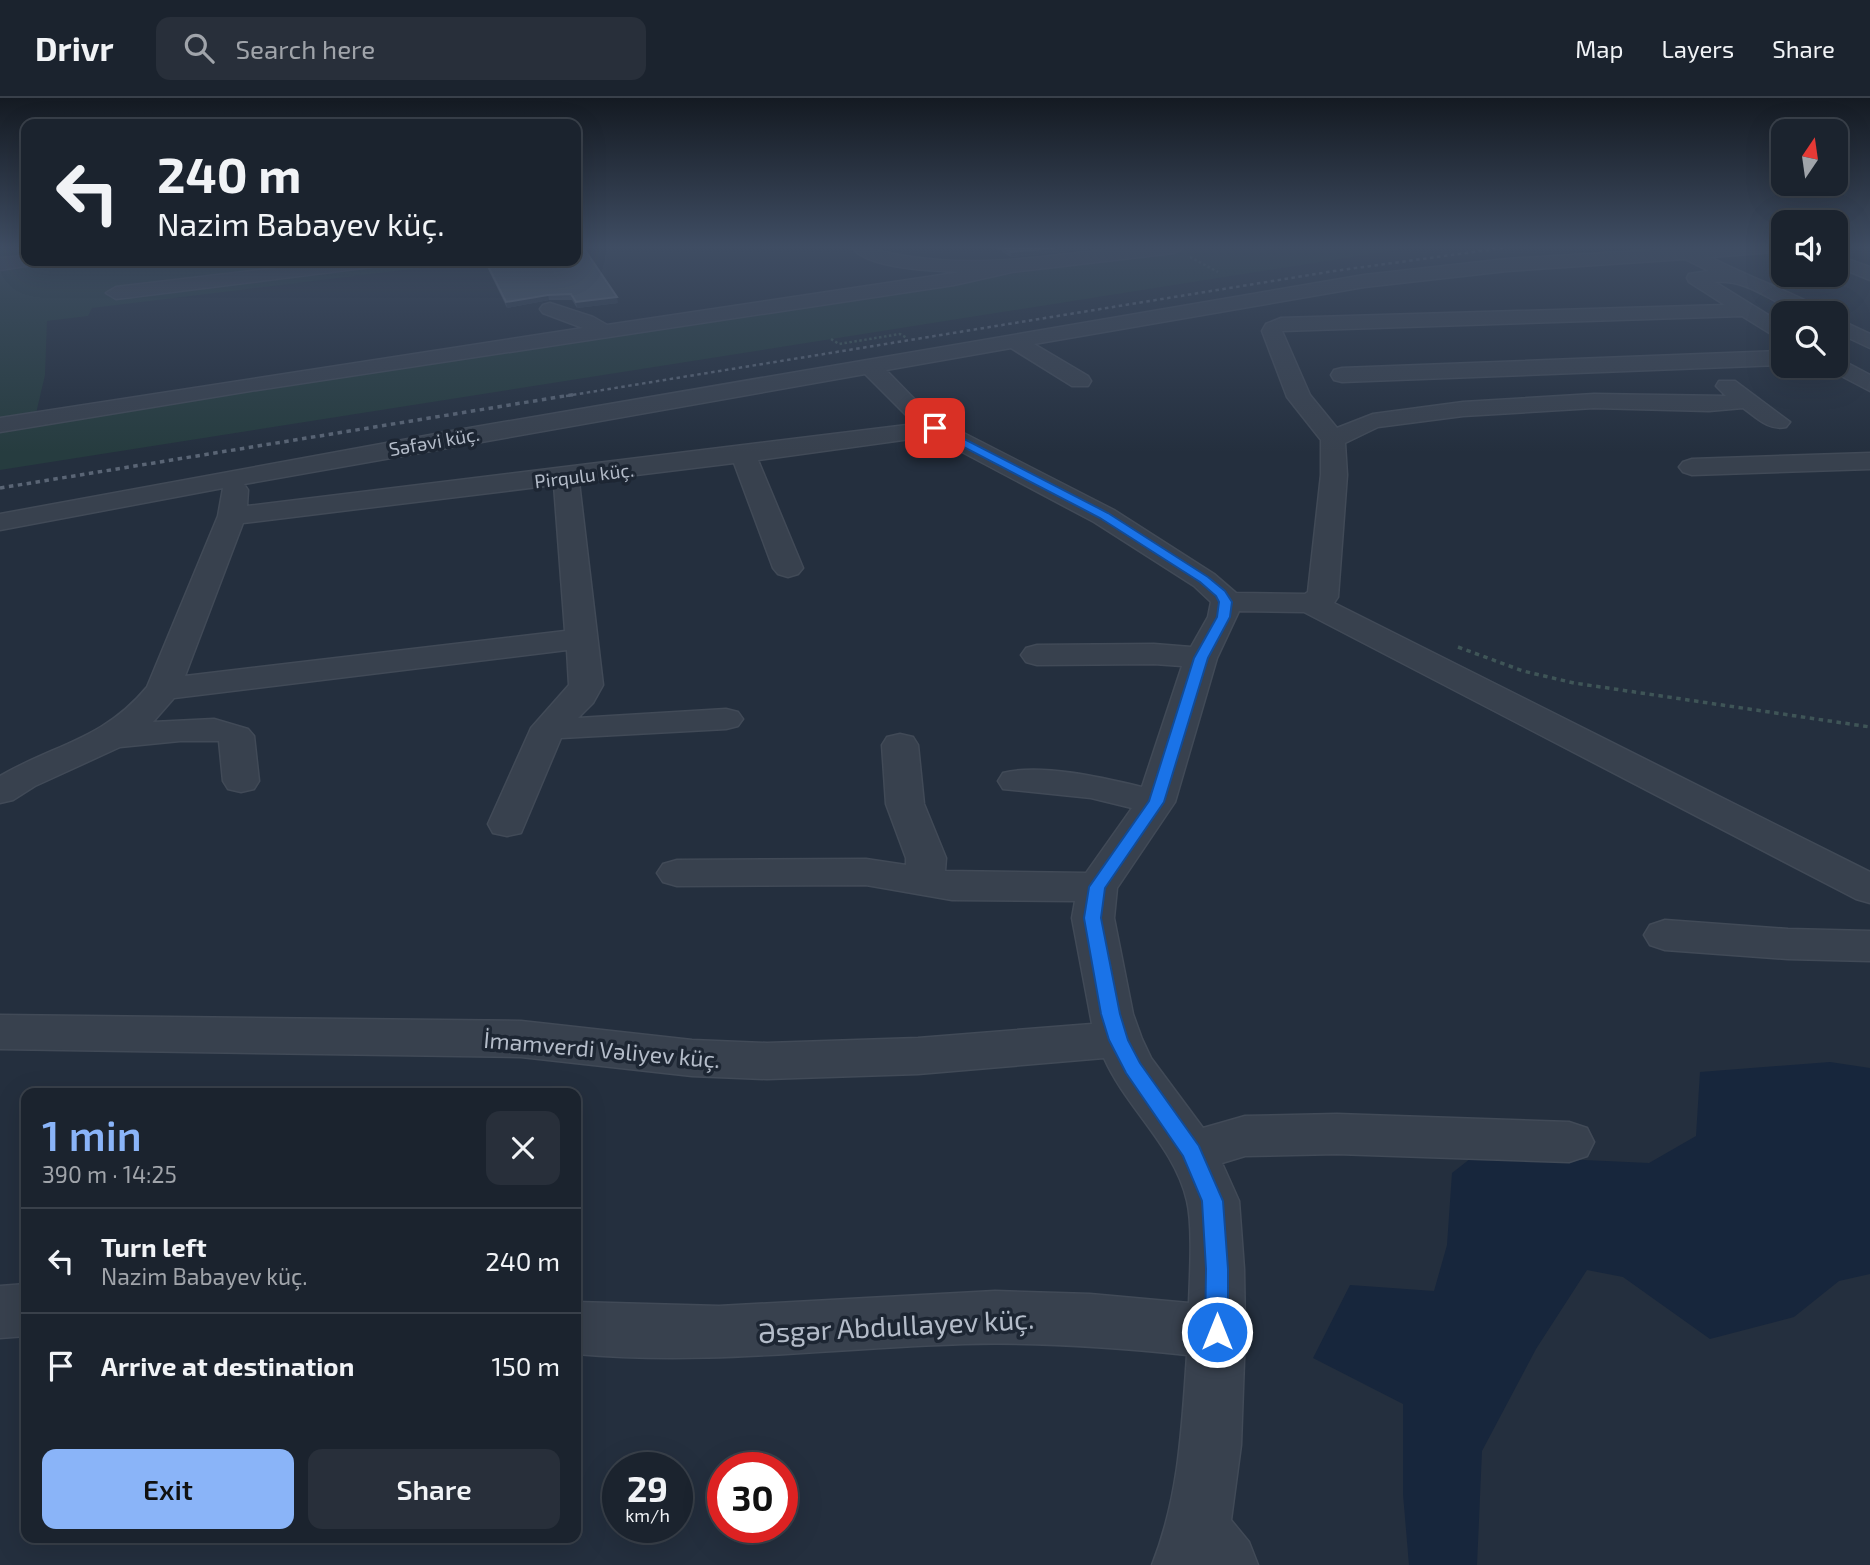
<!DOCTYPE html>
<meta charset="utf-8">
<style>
body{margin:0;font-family:"Exo 2",sans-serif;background:#282f3a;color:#f1f3f6;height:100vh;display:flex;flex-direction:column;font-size:26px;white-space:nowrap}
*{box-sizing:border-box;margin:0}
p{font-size:23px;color:#a0a4aa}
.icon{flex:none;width:38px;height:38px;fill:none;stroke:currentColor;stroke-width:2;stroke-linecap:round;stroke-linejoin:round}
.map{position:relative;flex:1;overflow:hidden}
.panel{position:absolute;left:21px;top:990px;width:560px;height:455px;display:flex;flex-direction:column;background:#1b232e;border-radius:14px;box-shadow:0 7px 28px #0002,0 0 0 2px #39404a}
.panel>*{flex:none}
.banner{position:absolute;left:21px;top:21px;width:560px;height:147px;border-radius:14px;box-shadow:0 7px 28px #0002,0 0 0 2px #39404a;background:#1b232e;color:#f1f3f6;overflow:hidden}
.needle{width:46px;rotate:13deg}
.controls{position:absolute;left:1771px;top:21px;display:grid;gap:14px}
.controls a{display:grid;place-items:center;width:77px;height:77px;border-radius:14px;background:#1b232e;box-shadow:0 7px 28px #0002,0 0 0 2px #39404a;font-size:35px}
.speed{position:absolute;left:602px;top:1354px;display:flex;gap:14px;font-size:35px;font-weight:700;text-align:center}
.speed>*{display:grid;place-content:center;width:91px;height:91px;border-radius:50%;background:#1b232e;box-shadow:0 7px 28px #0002,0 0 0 2px #39404a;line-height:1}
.speed small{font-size:18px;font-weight:400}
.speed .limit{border:10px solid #d22;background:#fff;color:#111}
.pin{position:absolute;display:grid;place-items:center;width:60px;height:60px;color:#fff;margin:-30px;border-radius:14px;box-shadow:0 4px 10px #0006}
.me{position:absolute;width:77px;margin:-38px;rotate:0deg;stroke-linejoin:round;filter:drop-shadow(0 0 5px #0008)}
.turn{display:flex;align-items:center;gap:24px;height:147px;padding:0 21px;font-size:32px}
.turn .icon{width:91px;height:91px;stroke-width:2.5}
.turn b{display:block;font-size:49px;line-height:60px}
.round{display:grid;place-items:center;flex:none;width:74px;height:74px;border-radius:14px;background:#282f3a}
.summary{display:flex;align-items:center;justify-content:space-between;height:119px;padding:0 21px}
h1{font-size:42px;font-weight:600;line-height:52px;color:#8ab4f8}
.primary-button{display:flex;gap:14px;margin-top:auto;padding:14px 21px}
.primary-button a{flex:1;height:80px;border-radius:14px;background:#8ab4f8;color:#111;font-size:28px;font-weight:600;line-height:80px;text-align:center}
.primary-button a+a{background:#282f3a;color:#f1f3f6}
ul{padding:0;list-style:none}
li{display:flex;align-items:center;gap:21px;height:105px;padding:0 21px;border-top:2px solid #39404a}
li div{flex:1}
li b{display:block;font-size:26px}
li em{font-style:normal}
header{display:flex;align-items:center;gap:42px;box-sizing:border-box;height:98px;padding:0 35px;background:#1b232e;border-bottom:2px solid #39404a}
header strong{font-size:33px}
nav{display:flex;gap:38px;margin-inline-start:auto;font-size:24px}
.search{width:490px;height:63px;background:#282f3a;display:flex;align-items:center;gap:18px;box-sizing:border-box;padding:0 24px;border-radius:14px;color:#a0a4aa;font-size:26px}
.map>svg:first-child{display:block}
</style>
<header>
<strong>Drivr</strong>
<div class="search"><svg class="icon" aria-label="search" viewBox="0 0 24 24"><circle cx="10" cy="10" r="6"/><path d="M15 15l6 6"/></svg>Search here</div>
<nav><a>Map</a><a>Layers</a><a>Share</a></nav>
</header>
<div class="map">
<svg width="1870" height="1467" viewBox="0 0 1870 1467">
<rect width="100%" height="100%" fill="#242f3e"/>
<!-- green -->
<polygon fill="#263c3f" points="0,150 26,150 26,163 477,163 92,210 88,218 47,223 45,277 35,320 1188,150 1409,150 0,372"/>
<!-- water -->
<polygon fill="#17263c" points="1830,964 1870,970 1870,1176 1839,1183 1794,1219 1710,1241 1623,1179 1587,1172 1536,1251 1482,1353 1477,1467 1409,1467 1403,1396 1403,1306 1313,1260 1350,1187 1434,1193 1447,1147 1452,1075 1475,1057 1649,1065 1696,1038 1700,974"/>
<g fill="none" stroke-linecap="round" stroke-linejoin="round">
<defs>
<g id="minor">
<path d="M852,150c19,-1 34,5 52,8 27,4 54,6 81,5 66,-1 132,-18 198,-13l-9,5 -162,19 -58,13 -704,106 -250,41v-14l583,-90 -40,-15 -3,-4 3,-4 7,-2 43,14 14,8 354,-53c-27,-1 -91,-3 -109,-24z"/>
<path d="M1687,150h84l-3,4 -6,1 -52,4c37,19 76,33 113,52l3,4c-8,0 -20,2 -28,-1 -28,-11 -51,-33 -83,-30l68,42v15l-7,-2 -34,-21 -460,15 28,64 27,33 36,-14 90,-12 131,-8 132,2 -10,-10 3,-5h16l55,41 -4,5c-17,4 -29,-9 -43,-19l-34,3 -115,-3 -131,8 -85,11 -33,16 2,32 -9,122 -4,6 536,269v31l-14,-4 -552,-287 -65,-1 -22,47 -42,144 -58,86 -3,30 19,96 9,25 9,19 52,70 42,-12 92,-2 232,8 18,6 7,14 -7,14 -18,6 -232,-8 -92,2 -23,7 17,38 5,68 1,63 -4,113 -10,75 18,22 9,23h-106c27,-68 30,-137 35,-210 -74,-8 -148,-13 -223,-11 -132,4 -255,22 -388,10v-52l143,4 276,-15 95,3 99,9c1,-28 4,-77 -2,-102 -12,-54 -61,-93 -83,-143l-186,16 -151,5 -75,-3 -171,-19 -521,-8v-34l521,6 171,19 75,3 151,-5 174,-14 -20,-106 3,-17 -123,-1 -86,-15 -189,1 -14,-4 -6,-9 6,-9 14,-4 189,-1 40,6v-7l-20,-54 -4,-59 5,-8 13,-3 13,3 5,8 6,59 22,54 -1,13 141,2 46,-65 -41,-10 -88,-9 -5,-8 5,-8c38,-10 101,5 139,14l40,-121 -28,-2 -117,1 -11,-3 -5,-7 5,-7 11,-3 117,-1 37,3 17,-30 3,-15 -17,-16 -100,-64 -162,-86 -174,24 45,108 -5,6 -10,3 -10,-3 -5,-6 -39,-105 -155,19 24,203 -10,18 -15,15 148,-9 12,3 5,7 -5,7 -12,3 -165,9 -40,95 -14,3 -14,-3 -5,-9 43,-96 38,-43 -2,-35 -393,48 -21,24 61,-3 34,10 6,7 5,45 -5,8 -13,3 -13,-3 -5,-8 -4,-40h-39l-60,6 -85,39 -22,14 -13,3v-27c55,-32 103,-36 147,-89l71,-171 5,-28 -223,42v-16l452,-83 912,-156 143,-16zM1685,161l24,12 -20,3 -2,4 2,4 36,23 -444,13 -15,6 -4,7 25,66 34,43v35l-13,117 -3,2 -69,-1 -22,-19 -100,-64 -170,-87 -20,-14 -38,-39 125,-22 61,38h16l3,-5 -3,-5 -54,-32 330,-57 143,-16zM865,276l50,50 -668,82 1,-16 -4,-6zM554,387l11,146 -380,45 58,-153z"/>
<polygon points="1836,157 1870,169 1870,182 1836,168"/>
<polygon points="26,158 26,163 35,163 32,167 0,172 0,160"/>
<polygon points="336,163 388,163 379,168 116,201 106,195 116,189"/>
<polygon points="1836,220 1870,236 1870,250 1836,234"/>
<polygon points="1783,253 1783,267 1342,284 1334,282 1331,277 1334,272 1342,270"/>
<polygon points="1836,259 1870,277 1870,293 1828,271 1826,268 1836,268"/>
<polygon points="1870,355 1870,371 1692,377 1683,374 1679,369 1683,364 1692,361"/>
<polygon points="1665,822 1788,831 1870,833 1870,863 1788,861 1665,852 1650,847 1644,837 1650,827"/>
<polygon points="26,1186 26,1238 0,1240 0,1188"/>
</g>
</defs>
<!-- minor casing -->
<use href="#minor" stroke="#414a57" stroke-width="3"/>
<!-- path-far1 -->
<g stroke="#3f5557" stroke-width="2.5" stroke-dasharray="2.5 2.5" stroke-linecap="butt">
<polyline points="1190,159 1218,174"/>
<polyline points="831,241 839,246 900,236 907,240"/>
</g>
<!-- path -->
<polyline stroke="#3f5557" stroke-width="3.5" stroke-dasharray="4.5 4.5" stroke-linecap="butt" points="1458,549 1523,573 1574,585 1870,629"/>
<!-- minor -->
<use href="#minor" fill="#38414e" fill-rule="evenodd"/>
<!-- rail-far1 -->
<polyline stroke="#5a6575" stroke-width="2.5" stroke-dasharray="3.5 3.5" stroke-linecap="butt" points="566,298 1334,173 1503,150"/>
<!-- rail -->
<polyline stroke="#5a6575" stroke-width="3.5" stroke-dasharray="4.5 4.5" stroke-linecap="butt" points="0,390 577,296"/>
</g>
<!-- wall -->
<g fill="#3f4b5c">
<polygon points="996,150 1100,150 1011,159"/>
<polygon points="486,164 618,205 577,210 572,202 549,202 507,210 487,169"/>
</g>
<!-- shaded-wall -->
<g fill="#2f3b4b">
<polygon points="1054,150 1100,150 1011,159 1011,154"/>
<polygon points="548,197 549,202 507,210 506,204"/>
<polygon points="617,199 618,205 577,210 576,204"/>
</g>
<!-- building -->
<g fill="#4b5868" stroke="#5c6777" stroke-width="2">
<polygon points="1004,150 1054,150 1011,154"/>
<polygon points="585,152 617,199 576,204 571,196 548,197 506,204 486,164 576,163 576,153"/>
</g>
<!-- sky -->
<linearGradient id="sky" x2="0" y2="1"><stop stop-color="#141a22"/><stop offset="0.42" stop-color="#3f4d63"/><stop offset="1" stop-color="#3f4d63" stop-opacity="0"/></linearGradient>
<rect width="1870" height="355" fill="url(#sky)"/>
<!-- route -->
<polygon fill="#1a73e8" stroke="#114b97" stroke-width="2" points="931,328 939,328 1108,415 1208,479 1225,493 1232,504 1230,519 1208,560 1164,704 1105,790 1101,820 1120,916 1128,942 1140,965 1199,1048 1223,1103 1228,1171 1228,1234 1225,1242 1217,1245 1208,1242 1205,1234 1206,1171 1202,1103 1183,1058 1126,975 1109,942 1101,916 1084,820 1089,789 1149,703 1194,560 1217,519 1219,504 1216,498 1200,484 1100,420 931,332"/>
<g text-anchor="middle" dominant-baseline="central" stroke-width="7" stroke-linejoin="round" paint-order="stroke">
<!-- far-street labels -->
<g font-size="19" fill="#b4bcc9" stroke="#1d2633">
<text transform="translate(434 343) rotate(-10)">Səfəvi küç.</text>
<text transform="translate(584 377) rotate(-7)">Pirqulu küç.</text>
</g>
<!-- street labels -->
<g font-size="23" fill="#b4bcc9" stroke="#1d2633">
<text transform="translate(602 951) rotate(5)">İmamverdi Vəliyev küç.</text>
</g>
<!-- near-street labels -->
<g font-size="28" fill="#b4bcc9" stroke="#1d2633">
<text transform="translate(896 1227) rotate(-3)">Əsgər Abdullayev küç.</text>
</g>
</g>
</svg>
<div class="controls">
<a><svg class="needle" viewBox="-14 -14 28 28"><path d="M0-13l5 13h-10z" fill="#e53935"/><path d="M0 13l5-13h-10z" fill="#a0a4aa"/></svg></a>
<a><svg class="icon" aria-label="sound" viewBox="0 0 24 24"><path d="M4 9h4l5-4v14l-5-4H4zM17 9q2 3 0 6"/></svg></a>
<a><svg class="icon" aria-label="search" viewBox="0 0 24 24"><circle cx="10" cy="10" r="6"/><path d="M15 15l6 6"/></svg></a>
</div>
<div class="speed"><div>29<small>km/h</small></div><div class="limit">30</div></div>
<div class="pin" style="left:935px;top:330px;background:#d93025"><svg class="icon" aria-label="arrive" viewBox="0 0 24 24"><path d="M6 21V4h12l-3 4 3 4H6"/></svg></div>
<svg class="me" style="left:1217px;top:1234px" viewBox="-20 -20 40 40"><circle r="17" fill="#1a73e8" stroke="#fff" stroke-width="3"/><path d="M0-11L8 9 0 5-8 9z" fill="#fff"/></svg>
<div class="banner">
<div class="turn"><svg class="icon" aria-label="left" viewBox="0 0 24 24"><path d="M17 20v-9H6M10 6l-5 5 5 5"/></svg><div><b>240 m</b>Nazim Babayev küç.</div></div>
</div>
<section class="panel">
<div class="summary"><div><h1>1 min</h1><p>390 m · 14:25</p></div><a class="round"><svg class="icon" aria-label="close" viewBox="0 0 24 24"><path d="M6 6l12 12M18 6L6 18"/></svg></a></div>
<ul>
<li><svg class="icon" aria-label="left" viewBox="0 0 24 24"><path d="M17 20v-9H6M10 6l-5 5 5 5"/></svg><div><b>Turn left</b><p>Nazim Babayev küç.</p></div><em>240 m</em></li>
<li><svg class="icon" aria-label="arrive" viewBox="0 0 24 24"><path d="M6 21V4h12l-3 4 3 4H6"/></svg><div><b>Arrive at destination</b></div><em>150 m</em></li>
</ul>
<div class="primary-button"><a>Exit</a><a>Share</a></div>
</section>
</div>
